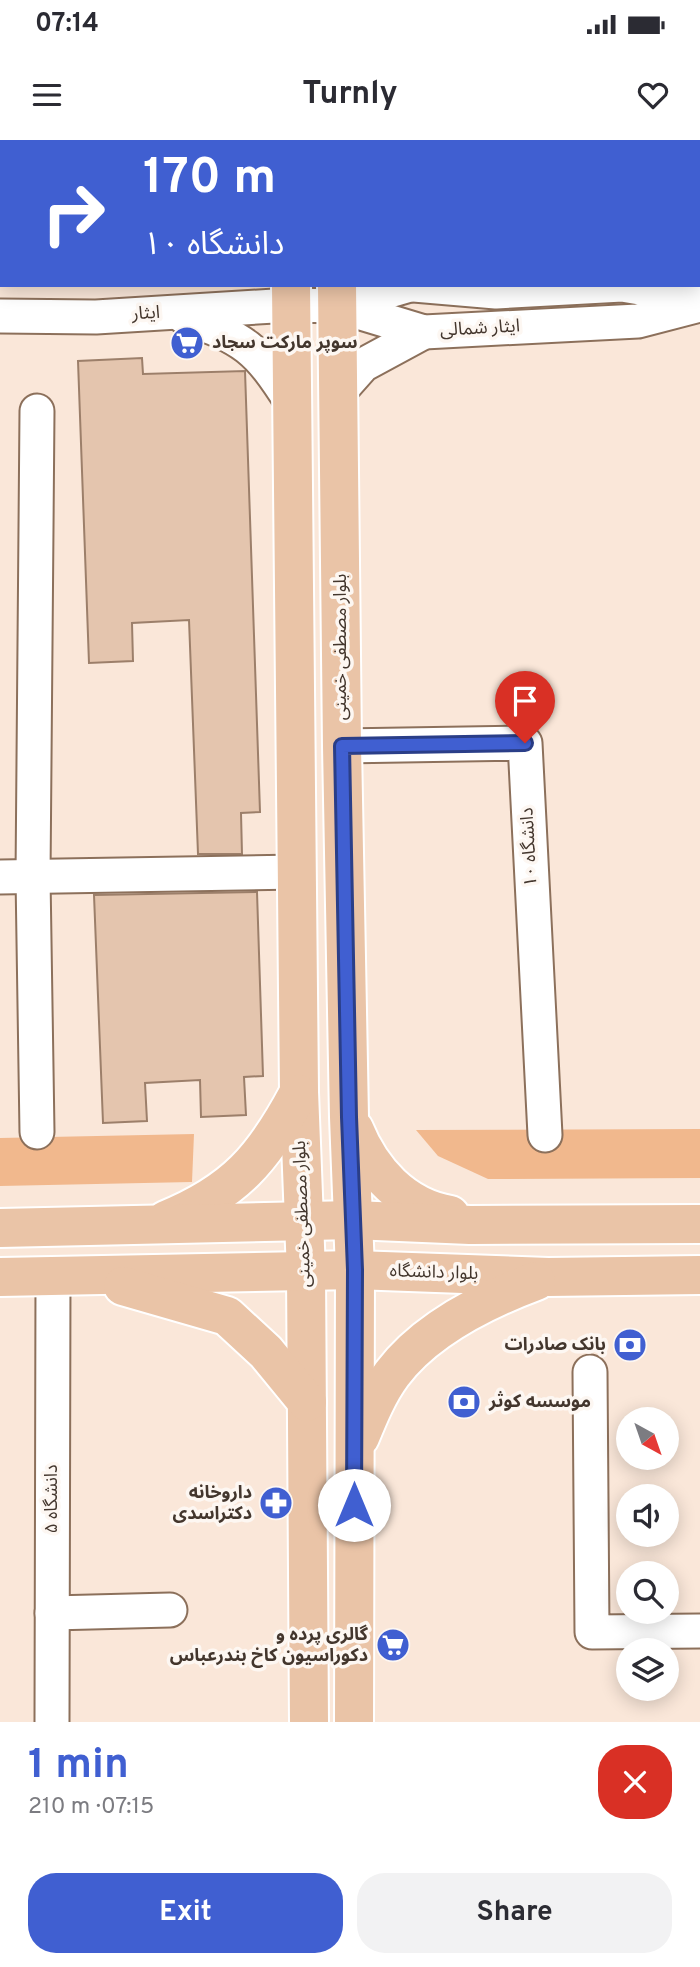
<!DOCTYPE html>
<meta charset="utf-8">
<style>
body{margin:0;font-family:Overpass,"Noto Sans Arabic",sans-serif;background:#f2f2f3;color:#2b2b33;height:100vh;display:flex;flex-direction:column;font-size:26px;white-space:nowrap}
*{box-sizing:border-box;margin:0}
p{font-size:23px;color:#7c7c81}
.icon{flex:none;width:38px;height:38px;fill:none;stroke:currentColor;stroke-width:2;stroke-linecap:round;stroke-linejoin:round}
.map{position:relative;height:1582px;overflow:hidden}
.details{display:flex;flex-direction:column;background:#fff;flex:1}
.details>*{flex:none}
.top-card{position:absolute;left:0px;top:0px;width:700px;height:147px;box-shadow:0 4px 18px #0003;background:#405fd1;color:#fff;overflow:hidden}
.needle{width:46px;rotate:140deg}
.fabs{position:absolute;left:616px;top:1267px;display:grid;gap:14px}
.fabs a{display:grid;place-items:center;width:63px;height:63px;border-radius:50%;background:#fff;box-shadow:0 4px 18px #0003;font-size:35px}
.pin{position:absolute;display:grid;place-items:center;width:60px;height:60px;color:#fff;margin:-72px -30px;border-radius:50% 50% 50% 0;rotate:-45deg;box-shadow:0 0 7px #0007}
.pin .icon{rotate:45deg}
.me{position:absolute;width:77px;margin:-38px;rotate:0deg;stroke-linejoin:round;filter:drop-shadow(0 0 5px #0008)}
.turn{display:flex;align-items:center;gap:24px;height:147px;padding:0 28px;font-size:32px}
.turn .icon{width:91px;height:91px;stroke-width:2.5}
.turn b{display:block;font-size:49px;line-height:60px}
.round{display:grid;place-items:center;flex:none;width:74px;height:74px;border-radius:28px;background:#f2f2f3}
.summary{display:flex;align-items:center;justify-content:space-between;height:119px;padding:0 28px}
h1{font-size:42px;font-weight:700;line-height:52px;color:#405fd1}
.primary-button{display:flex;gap:14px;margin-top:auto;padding:14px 28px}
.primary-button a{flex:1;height:80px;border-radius:28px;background:#405fd1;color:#fff;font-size:28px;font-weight:700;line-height:80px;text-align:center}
.primary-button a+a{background:#f2f2f3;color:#2b2b33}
.status{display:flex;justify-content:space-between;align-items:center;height:49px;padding:0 35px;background:#fff;direction:ltr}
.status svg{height:19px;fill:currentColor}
header{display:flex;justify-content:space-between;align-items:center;height:91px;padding:0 28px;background:#fff;font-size:32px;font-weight:700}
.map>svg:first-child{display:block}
</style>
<div class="status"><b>07:14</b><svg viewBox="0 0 49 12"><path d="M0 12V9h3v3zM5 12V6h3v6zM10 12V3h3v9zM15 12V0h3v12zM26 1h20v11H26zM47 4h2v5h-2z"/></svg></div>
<header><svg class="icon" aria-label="menu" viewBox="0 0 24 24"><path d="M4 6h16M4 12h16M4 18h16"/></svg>Turnly<svg class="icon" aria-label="heart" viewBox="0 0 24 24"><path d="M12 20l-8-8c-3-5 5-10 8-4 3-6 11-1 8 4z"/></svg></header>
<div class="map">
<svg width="700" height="1582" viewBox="0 0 700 1582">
<rect width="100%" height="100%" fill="#fae7d9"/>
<!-- green -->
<g fill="#f1b88d">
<polygon points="700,989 700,1038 488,1039 438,1016 416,990"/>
<polygon points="194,994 192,1042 0,1046 0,998"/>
</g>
<!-- building -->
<g fill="#e4c5ae" stroke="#9c7f6a" stroke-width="2">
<polygon points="142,218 143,234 245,231 260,672 241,673 242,714 198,714 189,480 132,483 133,521 89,523 78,221"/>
<polygon points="257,752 263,936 244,937 246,975 201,977 200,940 145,943 147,981 103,983 94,755"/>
</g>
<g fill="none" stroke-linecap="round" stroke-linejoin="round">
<defs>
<g id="minor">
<polyline points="581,0 581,2"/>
<polyline points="414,145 496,152 622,145 700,158"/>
<polyline points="338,166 410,145"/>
<polyline points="0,176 96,177 291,165 338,166 424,192 638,181 700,165"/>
<path d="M183,176c62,24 73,30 109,87"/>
<polyline points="339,252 363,225 424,192"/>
<polyline points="342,606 525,603 545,995"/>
<polyline points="0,737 297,732"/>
<polyline points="37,992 33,737 37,271"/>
<polyline points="590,1232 592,1492 700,1491"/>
<polyline points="52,1473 170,1470"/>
<polyline points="52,1582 53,1136"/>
</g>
<g id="major">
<polyline points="288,0 288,2"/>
<polyline points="335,0 335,2"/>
<polyline points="291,145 299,952 306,1132 309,1582"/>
<polyline points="337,145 342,606 349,977 355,1130 354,1582"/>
<path d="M354,989c17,42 49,78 96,86"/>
<path d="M166,1080c69,-28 98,-62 132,-126"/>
<polyline points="0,1088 353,1080 470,1085 700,1084"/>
<polyline points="0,1137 355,1130 548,1137 700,1135"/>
<polyline points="123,1146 227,1176 266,1212 307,1262"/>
<path d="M360,1297c9,-22 18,-44 32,-63 34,-45 93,-74 144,-93"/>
</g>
</defs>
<!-- minor casing -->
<use href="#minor" stroke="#8c705b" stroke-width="37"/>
<!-- major casing -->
<use href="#major" stroke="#fff" stroke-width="42"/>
<!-- minor -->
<use href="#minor" stroke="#fff" stroke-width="33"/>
<!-- major -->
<use href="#major" stroke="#eac4a7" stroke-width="38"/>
</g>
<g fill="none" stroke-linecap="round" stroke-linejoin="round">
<defs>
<polyline id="route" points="354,1365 355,1130 349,977 342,606 525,603"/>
</defs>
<!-- route casing -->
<use href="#route" stroke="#2a3e88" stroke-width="18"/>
<!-- route -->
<use href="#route" stroke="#405fd1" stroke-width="12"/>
</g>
<!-- icons -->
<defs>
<symbol id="supermarket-disc" viewBox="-11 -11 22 22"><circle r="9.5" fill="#405fd1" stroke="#fdf7f2"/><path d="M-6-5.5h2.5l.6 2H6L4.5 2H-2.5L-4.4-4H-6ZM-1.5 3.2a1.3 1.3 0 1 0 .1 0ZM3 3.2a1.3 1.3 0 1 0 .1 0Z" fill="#fff"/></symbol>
<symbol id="bank-disc" viewBox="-11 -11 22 22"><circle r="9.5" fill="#405fd1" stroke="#fdf7f2"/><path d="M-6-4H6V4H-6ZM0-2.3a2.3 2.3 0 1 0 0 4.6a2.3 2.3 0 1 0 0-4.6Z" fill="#fff"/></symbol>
<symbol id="pharmacy-disc" viewBox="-11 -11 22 22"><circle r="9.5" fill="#405fd1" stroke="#fdf7f2"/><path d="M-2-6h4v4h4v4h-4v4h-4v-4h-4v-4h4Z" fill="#fff"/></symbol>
</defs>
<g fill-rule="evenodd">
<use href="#supermarket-disc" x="168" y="184" width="38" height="38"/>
<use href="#bank-disc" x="611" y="1186" width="38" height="38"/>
<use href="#bank-disc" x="445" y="1243" width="38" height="38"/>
<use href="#pharmacy-disc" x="257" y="1344" width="38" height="38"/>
<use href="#supermarket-disc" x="374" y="1486" width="38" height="38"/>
</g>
<g text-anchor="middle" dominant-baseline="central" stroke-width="7" stroke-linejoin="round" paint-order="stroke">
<!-- street labels -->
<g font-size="18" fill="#43362d" stroke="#fdf7f2">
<text transform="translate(146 174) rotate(-3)">ایثار</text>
<text transform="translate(480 189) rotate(-3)">ایثار شمالی</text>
<text transform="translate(341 507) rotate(-90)">بلوار مصطفی خمینی</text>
<text transform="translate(530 707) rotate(-93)">دانشگاه ۱۰</text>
<text transform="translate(303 1074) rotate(-92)">بلوار مصطفی خمینی</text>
<text transform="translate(434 1133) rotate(2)">بلوار دانشگاه</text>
<text transform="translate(52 1359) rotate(-90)">دانشگاه ۵</text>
</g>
<!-- poi labels -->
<g font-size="18" font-weight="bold" fill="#43362d" stroke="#fdf7f2" text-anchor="end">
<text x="212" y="203" text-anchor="start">سوپر مارکت سجاد</text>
<text x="606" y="1205">بانک صادرات</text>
<text x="489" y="1262" text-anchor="start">موسسه کوثر</text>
<text x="252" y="1353">داروخانه<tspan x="252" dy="21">دکتراسدی</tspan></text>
<text x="368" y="1495">گالری پرده و<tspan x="368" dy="21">دکوراسیون کاخ بندرعباس</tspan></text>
</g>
</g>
</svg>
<div class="fabs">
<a><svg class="needle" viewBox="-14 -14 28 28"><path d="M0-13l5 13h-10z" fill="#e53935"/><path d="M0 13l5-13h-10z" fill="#7c7c81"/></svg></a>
<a><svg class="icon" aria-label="sound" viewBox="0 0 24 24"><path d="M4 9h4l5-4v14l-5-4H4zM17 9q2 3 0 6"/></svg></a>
<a><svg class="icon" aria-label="search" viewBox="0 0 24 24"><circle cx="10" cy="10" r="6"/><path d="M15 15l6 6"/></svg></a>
<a><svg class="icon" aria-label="layers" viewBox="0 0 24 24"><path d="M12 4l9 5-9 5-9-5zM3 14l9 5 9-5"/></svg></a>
</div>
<div class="pin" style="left:525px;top:603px;background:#d93025"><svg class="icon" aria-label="arrive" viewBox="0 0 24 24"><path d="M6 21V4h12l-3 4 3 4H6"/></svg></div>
<svg class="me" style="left:354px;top:1365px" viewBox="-20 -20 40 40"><circle r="19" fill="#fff"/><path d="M0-13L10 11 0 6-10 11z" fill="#405fd1"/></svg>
<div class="top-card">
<div class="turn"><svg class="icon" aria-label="right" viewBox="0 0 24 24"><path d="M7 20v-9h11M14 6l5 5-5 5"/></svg><div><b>170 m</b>دانشگاه ۱۰</div></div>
</div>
</div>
<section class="details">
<div class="summary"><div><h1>1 min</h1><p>210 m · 07:15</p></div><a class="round" style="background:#d93025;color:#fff"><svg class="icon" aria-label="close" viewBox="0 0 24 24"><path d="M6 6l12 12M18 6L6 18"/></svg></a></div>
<div class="primary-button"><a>Exit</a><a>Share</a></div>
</section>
